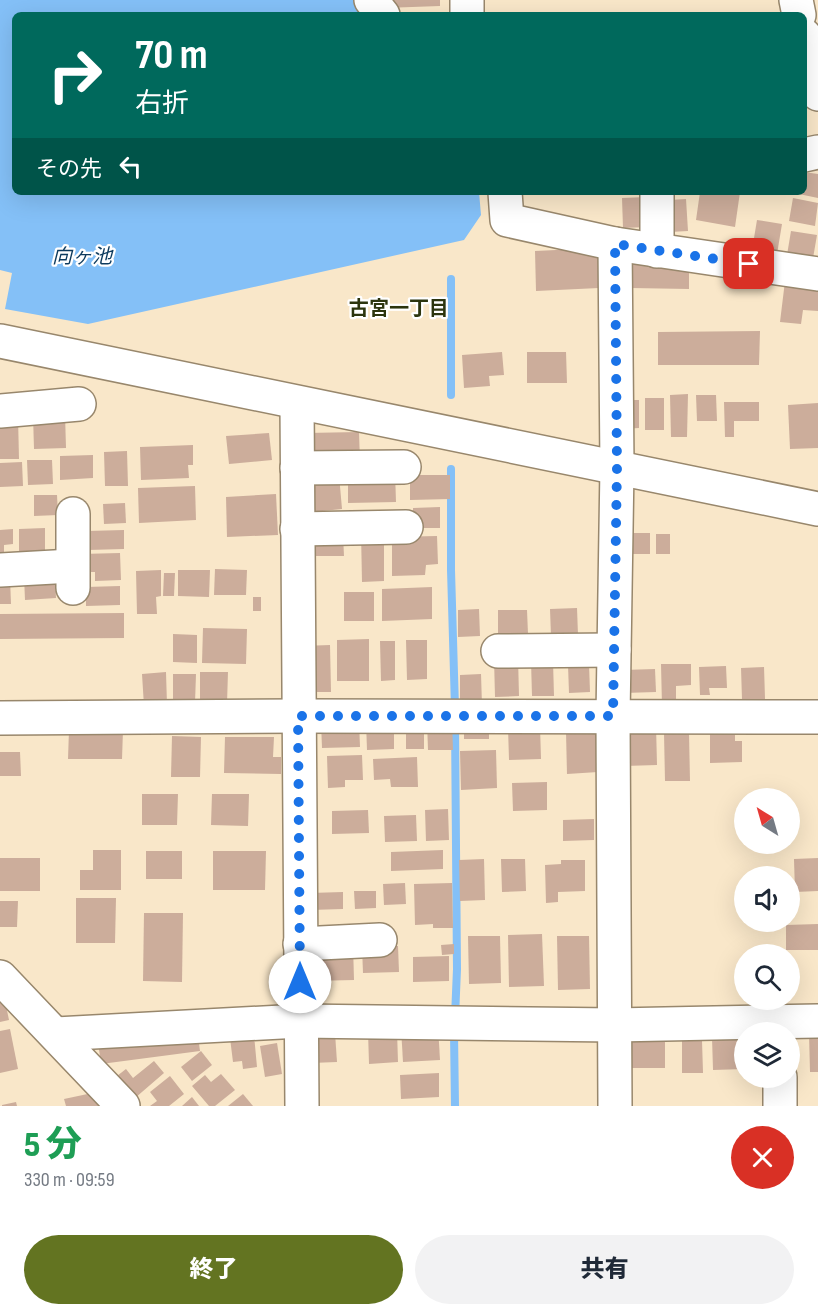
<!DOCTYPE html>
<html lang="ja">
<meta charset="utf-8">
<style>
body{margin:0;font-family:"Sofia Sans Condensed","Noto Sans JP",sans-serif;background:#f2f2f3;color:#1f2937;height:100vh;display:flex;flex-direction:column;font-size:22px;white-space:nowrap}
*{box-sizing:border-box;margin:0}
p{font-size:20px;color:#747a83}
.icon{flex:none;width:33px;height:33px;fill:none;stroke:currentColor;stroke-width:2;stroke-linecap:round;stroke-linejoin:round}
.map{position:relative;height:1106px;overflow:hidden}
.details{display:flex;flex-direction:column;background:#fff;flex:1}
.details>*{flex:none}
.top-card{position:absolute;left:12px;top:12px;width:795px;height:183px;border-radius:9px;box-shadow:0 6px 24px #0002;background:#00695c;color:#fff;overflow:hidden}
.needle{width:39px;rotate:323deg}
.fabs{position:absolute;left:734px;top:788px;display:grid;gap:12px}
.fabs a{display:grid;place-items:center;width:66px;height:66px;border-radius:50%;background:#fff;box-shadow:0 6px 24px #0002;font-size:30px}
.pin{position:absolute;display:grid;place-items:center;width:51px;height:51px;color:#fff;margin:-26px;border-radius:12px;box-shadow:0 3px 9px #0006}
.me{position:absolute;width:66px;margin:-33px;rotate:0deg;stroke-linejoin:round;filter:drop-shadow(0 0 4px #0008)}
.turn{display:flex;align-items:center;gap:21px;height:126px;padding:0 24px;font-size:27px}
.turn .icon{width:78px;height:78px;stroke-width:2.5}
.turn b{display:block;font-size:42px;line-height:51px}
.then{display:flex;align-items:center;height:57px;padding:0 24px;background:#0003;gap:12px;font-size:22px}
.round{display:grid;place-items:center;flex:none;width:63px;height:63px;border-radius:32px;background:#f2f2f3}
.head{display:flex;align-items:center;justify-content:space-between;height:102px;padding:0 24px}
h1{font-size:36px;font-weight:800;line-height:45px;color:#1e9e55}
.button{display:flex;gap:12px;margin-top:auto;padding:12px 24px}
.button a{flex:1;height:69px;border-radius:36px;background:#637421;color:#fff;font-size:24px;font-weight:800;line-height:69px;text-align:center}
.button a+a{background:#f2f2f3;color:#1f2937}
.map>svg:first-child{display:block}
</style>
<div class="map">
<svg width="818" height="1106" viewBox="0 0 818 1106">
<rect width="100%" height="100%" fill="#f9e7c9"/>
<!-- water -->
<polygon fill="#84c0f7" points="0,0 356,0 367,15 15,15 15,192 479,192 481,215 464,240 88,324 5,309 12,273 0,270"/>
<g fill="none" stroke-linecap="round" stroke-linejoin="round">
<!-- stream -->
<g stroke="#84c0f7" stroke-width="8">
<polyline points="451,395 451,279"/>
<polyline points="451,469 451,570 455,708"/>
<polyline points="455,723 457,969 455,1017"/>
<polyline points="454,1032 455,1106"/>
</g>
</g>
<!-- building -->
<g fill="#ccad9b">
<polygon points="383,0 440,0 440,6 384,8"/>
<polygon points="804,172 818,174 818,198 794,193 804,192"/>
<polygon points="700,192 740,192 735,227 696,220"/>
<polygon points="647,197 648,227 623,228 622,198"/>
<polygon points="793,198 818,203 815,226 789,221"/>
<polygon points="686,199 688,231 670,232 669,200"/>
<polygon points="757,220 782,224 777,254 752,250"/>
<polygon points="791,231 817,235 812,264 786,261"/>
<polygon points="598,248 599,288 536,291 535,251"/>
<polygon points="631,261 689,262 689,289 631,288"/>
<polygon points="785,281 818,285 818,311 803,310 801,324 780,322"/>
<polygon points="760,331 759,365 658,365 658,332"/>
<polygon points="502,352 504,375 489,376 490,386 464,388 462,355"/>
<polygon points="527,352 566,352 567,383 527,383"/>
<polygon points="688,394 687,437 671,437 670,395"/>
<polygon points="696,395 716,395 717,421 697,421"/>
<rect x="645" y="398" width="19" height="32"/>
<polygon points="621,400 639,400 639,428 621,429"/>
<polygon points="724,402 759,402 759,421 734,421 734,437 725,437"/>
<polygon points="818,403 818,448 790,449 788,405"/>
<polygon points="65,414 66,448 34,449 33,415"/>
<polygon points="0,417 18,417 19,459 0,459"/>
<polygon points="359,432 360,462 307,463 306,433"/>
<polygon points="269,433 272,460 229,464 226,436"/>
<polygon points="193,445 193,465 188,465 189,478 141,480 140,447"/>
<polygon points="127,451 128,486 105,486 104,452"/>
<polygon points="93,455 93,478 60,480 60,456"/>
<polygon points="27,460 52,460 53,484 28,485"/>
<polygon points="22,462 23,486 0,487 0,463"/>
<polygon points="348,472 395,472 396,502 348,503"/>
<polygon points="339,475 342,509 303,513 300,479"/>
<polygon points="410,475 450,475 450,499 410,500"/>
<polygon points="195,486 196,520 139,523 138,488"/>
<polygon points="276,494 278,535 227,537 226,497"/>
<polygon points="34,495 57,495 58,515 34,516"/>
<polygon points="125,503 126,523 104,524 103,504"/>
<polygon points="440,507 440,528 413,528 413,508"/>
<polygon points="45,528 45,551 19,552 19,529"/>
<polygon points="13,529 13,544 4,545 4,559 0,559 0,530"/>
<polygon points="124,530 124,549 88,550 87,531"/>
<polygon points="361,532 384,532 384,581 362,582"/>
<rect x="631" y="533" width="19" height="21"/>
<rect x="656" y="534" width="14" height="20"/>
<polygon points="308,535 343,535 344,556 309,556"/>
<polygon points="437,536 438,564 426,565 425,575 392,576 392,537"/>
<polygon points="120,553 121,580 95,581 95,572 82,572 81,554"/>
<polygon points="215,569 247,570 246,595 214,595"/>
<polygon points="161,570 161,596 156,597 157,614 137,614 136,571"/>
<polygon points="178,570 210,570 209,597 178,596"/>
<polygon points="164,573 175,573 174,596 163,596"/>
<polygon points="55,575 56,598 25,600 24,576"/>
<polygon points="0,578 10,578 11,604 0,604"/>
<polygon points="120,586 120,605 86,606 86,587"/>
<polygon points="432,587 432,619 382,621 382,589"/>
<rect x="344" y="592" width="30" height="29"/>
<rect x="253" y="597" width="8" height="14"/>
<polygon points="577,608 578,635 551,636 550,609"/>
<polygon points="479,609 480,636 458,637 458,610"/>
<polygon points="498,610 527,610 528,634 498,635"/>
<polygon points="124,613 124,638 0,639 0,614"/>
<polygon points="203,628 247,629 246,664 202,663"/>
<polygon points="173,634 197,635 197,663 173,662"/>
<polygon points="369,639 369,681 337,681 337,640"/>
<polygon points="406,640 427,640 427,679 407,680"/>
<polygon points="380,641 395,641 395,680 381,681"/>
<polygon points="330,645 331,692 303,692 302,646"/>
<polygon points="518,657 519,696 495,697 494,658"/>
<polygon points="531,661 553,661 554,696 532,696"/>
<polygon points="589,664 590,692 569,693 568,665"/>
<polygon points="661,664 691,664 691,685 676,686 676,706 662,706"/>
<polygon points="726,666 727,688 709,688 710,695 700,695 699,667"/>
<polygon points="764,667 765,699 742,699 741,668"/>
<polygon points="655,669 656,692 624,693 623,670"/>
<polygon points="166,672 167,705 144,706 142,674"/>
<polygon points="200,672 228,672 227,703 200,703"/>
<polygon points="173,674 196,674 195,703 173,702"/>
<polygon points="481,674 482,705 460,706 460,675"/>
<polygon points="452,720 453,750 428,750 427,721"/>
<polygon points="359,721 360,747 322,748 321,722"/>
<polygon points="394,721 394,749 367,750 366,722"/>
<rect x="406" y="722" width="18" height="27"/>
<rect x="464" y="723" width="25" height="16"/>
<polygon points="623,725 656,725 657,765 624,766"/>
<polygon points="540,727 541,759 509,760 508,728"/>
<polygon points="69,730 123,730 122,759 68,759"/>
<polygon points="566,732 597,732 598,772 567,774"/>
<polygon points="689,732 690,781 665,781 664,733"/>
<polygon points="710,732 735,732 735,741 742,741 742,762 710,763"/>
<polygon points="172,736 201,737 200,777 171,777"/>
<polygon points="225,737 274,737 273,757 281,757 281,774 224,773"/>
<polygon points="496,750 497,788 461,790 460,751"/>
<polygon points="0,752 20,752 21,776 0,776"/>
<polygon points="362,755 363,780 345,780 345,787 328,788 327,756"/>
<polygon points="417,757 418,787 391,787 390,779 374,780 373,759"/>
<polygon points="547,782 547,810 513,811 512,783"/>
<polygon points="142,794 178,794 177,825 142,825"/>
<polygon points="212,794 249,794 248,826 211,825"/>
<polygon points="448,809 449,840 426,841 425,810"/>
<polygon points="368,810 369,833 332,834 332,811"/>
<polygon points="416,815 417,841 385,842 384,816"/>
<polygon points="594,819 594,840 563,841 563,820"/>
<polygon points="93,850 121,850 121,890 80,890 80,870 93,870"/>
<polygon points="443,850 443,869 391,871 391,852"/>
<rect x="146" y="851" width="36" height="28"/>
<polygon points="213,851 266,851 265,890 213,890"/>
<rect x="0" y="858" width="40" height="33"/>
<polygon points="818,858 818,891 795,892 794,859"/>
<polygon points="484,859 485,900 460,901 459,860"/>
<polygon points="501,859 525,859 526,891 502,892"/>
<polygon points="561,860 585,860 585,891 558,892 558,902 546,903 545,865 561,864"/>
<polygon points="405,883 406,904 384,905 383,884"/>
<polygon points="452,883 453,928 433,928 433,924 415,925 414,884"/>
<polygon points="354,891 376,891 376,908 355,909"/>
<polygon points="343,892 343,909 310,910 310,893"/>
<polygon points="76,898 116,898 115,943 76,943"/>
<polygon points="0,901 18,901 17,927 0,927"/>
<polygon points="144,913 183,913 182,982 143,981"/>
<polygon points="818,924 818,950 786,950 786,925"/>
<polygon points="542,934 544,986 509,987 508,935"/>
<polygon points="468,936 500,936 501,983 469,984"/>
<polygon points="557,936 589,936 590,989 558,990"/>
<polygon points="454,944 454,954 442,955 441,945"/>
<polygon points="353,945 354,980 312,981 312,946"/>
<polygon points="398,946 399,972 363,973 362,947"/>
<polygon points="449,956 449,981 413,982 413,957"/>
<polygon points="4,996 9,1020 0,1022 0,997"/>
<polygon points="438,1026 440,1060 403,1062 401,1028"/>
<polygon points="10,1029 18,1069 0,1073 0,1031"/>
<polygon points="197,1029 200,1051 101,1064 98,1042"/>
<polygon points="397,1031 398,1062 369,1064 368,1032"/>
<polygon points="335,1033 337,1062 311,1063 309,1034"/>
<polygon points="809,1034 818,1034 818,1072 810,1072"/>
<polygon points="254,1035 257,1067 243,1069 242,1061 233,1062 230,1038"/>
<polygon points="744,1037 744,1069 713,1070 712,1038"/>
<polygon points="630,1038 665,1038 665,1068 631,1068"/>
<polygon points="682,1041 702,1041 703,1073 682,1073"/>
<polygon points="277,1043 282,1074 265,1077 260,1046"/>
<polygon points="201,1051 212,1065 192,1081 181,1067"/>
<polygon points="154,1061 164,1073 135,1098 117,1076 126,1069 133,1078"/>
<polygon points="439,1073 439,1097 401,1099 400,1075"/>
<polygon points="221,1074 235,1090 215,1106 209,1106 192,1086 205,1075 211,1082"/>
<polygon points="170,1076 184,1094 169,1106 150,1106 157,1101 150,1092"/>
<polygon points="97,1092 100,1106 66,1106 64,1099"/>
<polygon points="243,1094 253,1106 228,1106"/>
<polygon points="192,1097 199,1106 182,1106"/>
<polygon points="16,1102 17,1106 2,1106 2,1105"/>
</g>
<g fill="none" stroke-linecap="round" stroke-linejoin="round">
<defs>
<g id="minor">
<polyline points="371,0 383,15"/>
<polyline points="467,0 467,15"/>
<polyline points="796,0 799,15"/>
<polyline points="804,35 818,94"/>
<polyline points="804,155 818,152"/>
<polyline points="505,192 507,220 615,244 818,274"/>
<polyline points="657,192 657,251"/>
<polyline points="615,244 617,467 613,716 615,1106"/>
<polyline points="0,341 818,509"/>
<polyline points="297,403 302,1106"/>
<polyline points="0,411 79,404"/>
<polyline points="297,468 404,467"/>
<polyline points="73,514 73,588"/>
<polyline points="297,529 406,527"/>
<polyline points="0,570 72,566"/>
<polyline points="498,651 614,650"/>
<polyline points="0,718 298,716 818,717"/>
<polyline points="300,944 380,940"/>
<polyline points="0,977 123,1106"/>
<polyline points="56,1034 300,1021 615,1025 818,1021"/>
<polyline points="780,1077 780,1106"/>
</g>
</defs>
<!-- minor casing -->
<use href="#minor" stroke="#98876c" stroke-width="36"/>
<!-- minor -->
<use href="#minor" stroke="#fff" stroke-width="33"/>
</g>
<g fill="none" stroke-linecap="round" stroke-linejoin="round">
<!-- route -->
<polyline stroke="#1a73e8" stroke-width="10" stroke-dasharray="0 18" points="300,982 298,716 613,716 617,467 615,244 749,264"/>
</g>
<g text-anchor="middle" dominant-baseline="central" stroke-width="4.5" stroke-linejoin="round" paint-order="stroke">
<!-- water labels -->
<g font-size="20" font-style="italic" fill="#0d3b5e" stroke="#fff">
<text x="82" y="257">向ヶ池</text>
</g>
<!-- neighbourhood labels -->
<g font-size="20" font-weight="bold" fill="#2c350e" stroke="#fff">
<text x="399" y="309">古宮一丁目</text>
</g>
</g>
</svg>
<div class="fabs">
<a><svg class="needle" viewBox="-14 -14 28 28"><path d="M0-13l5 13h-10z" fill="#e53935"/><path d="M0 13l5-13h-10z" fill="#747a83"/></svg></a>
<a><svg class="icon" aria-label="sound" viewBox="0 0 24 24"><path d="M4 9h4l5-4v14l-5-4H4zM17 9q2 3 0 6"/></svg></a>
<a><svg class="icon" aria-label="search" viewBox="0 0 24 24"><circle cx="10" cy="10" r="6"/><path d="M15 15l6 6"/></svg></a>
<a><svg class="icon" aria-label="layers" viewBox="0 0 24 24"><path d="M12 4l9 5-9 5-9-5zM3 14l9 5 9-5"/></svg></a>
</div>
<div class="pin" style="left:749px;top:264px;background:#d93025"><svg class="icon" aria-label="arrive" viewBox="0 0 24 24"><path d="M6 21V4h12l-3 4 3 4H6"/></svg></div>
<svg class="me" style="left:300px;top:982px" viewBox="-20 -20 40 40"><circle r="19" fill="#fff"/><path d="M0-13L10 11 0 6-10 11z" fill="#1a73e8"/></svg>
<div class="top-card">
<div class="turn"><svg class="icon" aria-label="right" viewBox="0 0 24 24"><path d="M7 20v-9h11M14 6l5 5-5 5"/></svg><div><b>70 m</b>右折</div></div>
<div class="then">その先<svg class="icon" aria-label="left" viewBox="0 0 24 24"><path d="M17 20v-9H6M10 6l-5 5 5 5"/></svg></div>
</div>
</div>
<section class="details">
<div class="head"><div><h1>5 分</h1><p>330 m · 09:59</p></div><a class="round" style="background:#d93025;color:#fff"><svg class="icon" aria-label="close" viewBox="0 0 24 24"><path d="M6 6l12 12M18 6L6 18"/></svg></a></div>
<div class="button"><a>終了</a><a>共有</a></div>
</section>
